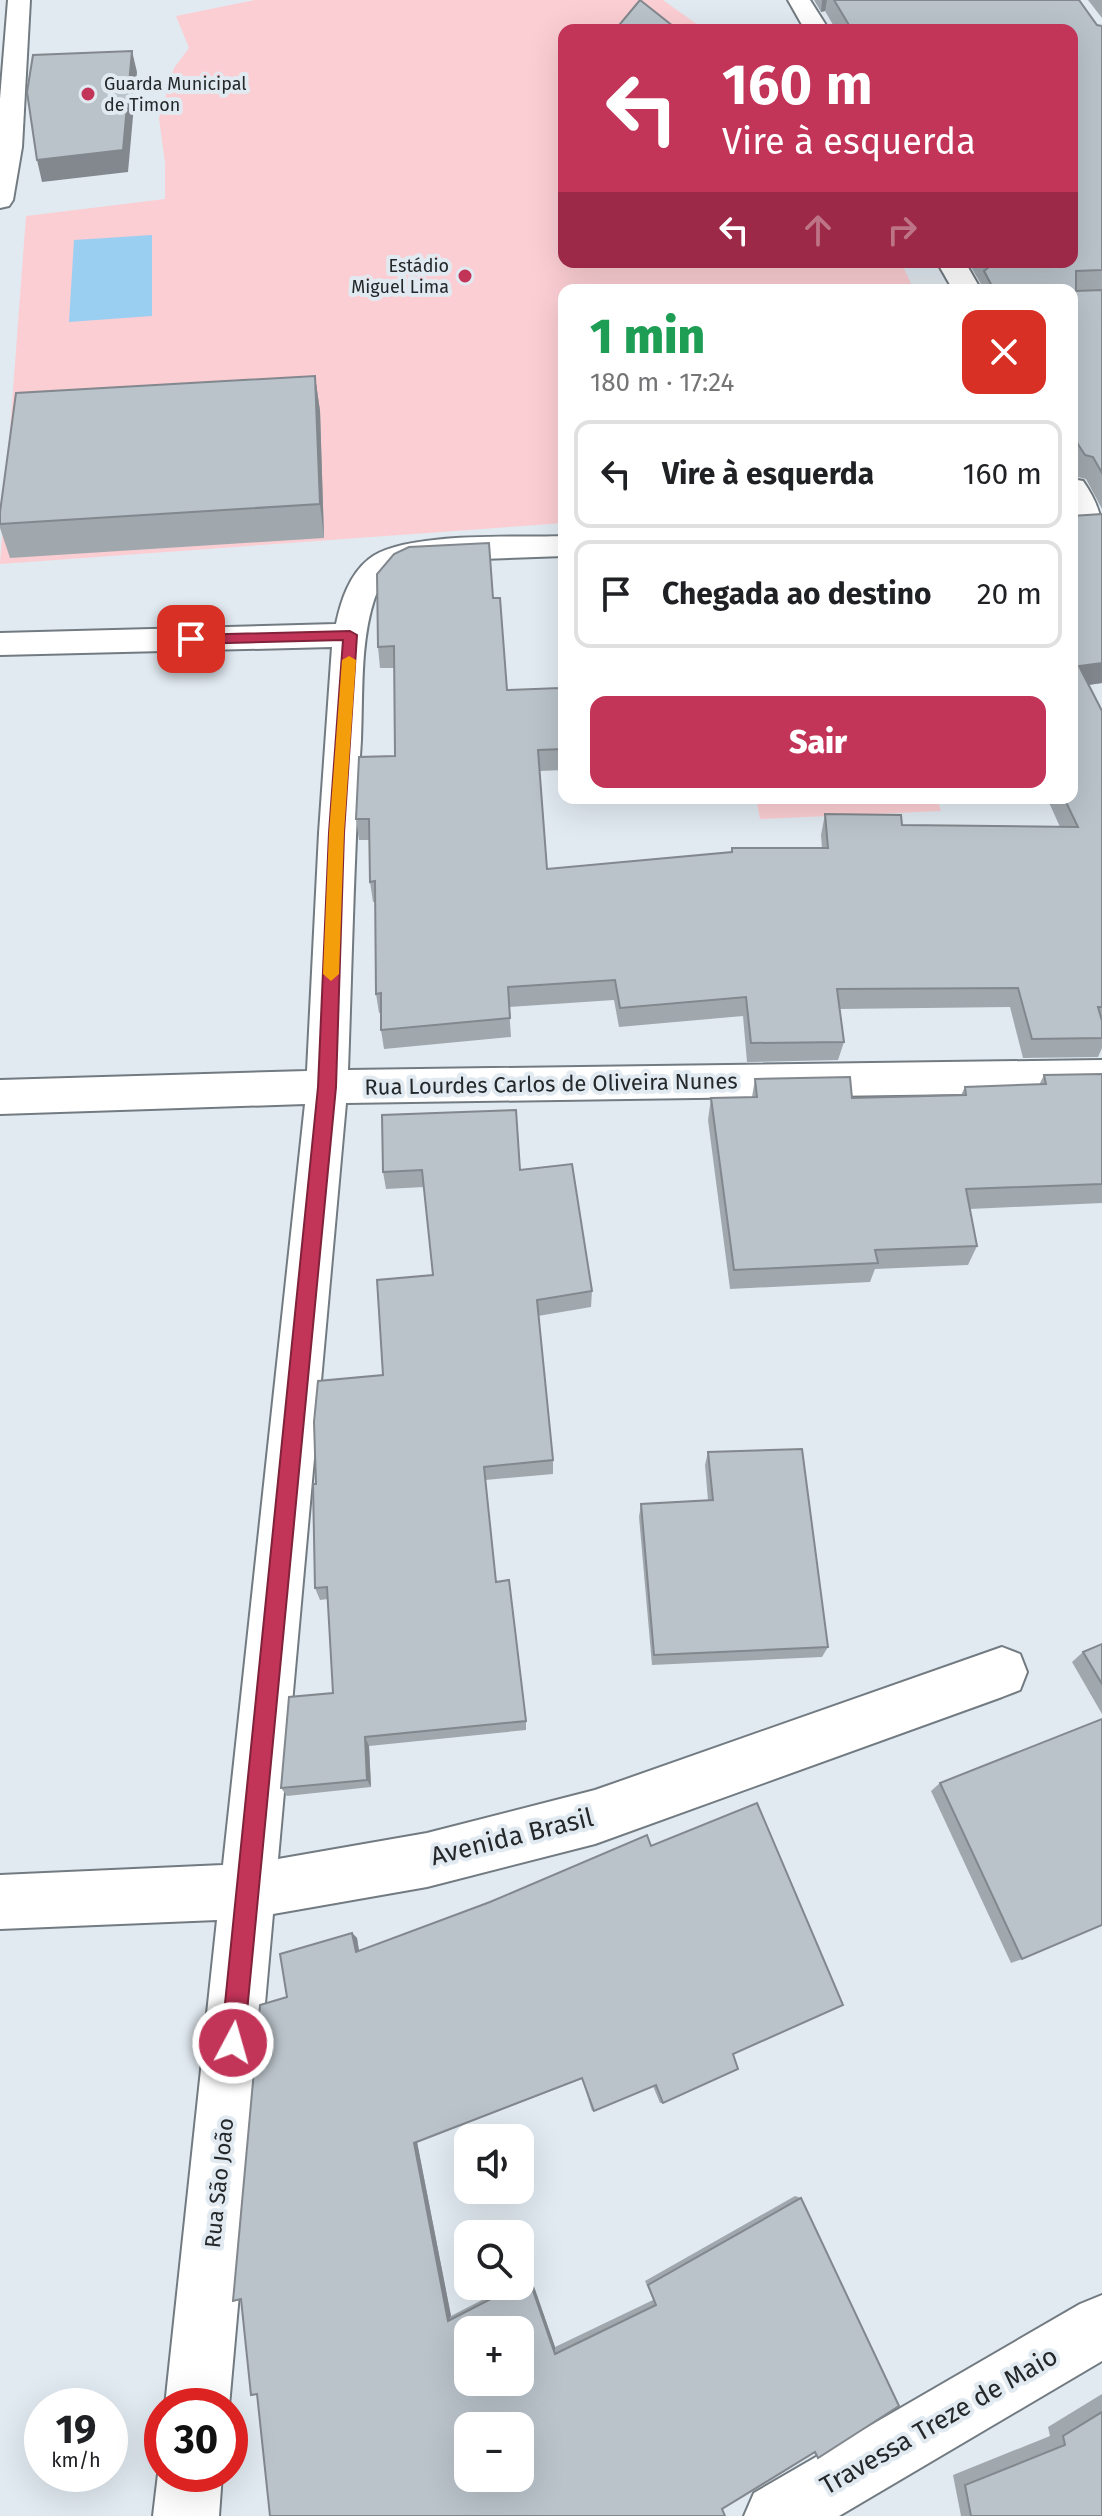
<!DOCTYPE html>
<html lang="pt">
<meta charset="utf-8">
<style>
body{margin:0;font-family:"Fira Sans",sans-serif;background:#f6f6f6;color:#202124;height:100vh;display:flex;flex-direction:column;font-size:30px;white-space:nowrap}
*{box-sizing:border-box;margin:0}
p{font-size:26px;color:#757577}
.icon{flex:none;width:44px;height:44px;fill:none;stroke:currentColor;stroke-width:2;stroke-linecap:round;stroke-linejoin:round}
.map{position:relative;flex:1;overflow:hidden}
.details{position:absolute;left:558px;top:284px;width:520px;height:520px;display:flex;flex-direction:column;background:#fff;border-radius:16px;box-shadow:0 8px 32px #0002}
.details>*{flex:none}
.guide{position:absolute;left:558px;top:24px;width:520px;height:244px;border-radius:16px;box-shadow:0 8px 32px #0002;background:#c33459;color:#fff;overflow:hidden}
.controls{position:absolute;left:454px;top:2124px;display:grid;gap:16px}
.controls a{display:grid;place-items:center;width:80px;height:80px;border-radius:16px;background:#fff;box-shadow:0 8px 32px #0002;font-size:40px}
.speed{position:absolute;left:24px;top:2388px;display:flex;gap:16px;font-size:40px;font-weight:700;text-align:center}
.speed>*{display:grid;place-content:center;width:104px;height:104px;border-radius:50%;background:#fff;box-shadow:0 8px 32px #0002;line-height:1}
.speed small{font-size:20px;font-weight:400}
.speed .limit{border:12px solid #d22;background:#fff;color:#111}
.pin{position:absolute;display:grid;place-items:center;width:68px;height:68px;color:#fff;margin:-34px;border-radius:16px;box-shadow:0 4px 12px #0006}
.me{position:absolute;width:88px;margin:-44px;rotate:6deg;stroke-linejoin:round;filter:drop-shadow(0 0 6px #0008)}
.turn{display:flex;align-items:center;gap:28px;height:168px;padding:0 32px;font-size:36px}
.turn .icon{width:104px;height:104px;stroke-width:2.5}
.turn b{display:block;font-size:56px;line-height:68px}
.lanes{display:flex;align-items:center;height:76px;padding:0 32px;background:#0003;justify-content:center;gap:40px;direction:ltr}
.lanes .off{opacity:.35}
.round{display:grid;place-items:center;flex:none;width:84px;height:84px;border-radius:16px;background:#f6f6f6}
.headline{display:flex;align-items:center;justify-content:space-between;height:136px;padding:0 32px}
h1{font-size:48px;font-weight:800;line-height:60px;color:#1e9e55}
.primary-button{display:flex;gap:16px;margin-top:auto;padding:16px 32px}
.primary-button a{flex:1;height:92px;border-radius:16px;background:#c33459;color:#fff;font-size:32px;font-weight:800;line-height:92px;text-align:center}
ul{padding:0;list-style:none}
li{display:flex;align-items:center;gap:24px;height:108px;margin:0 16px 12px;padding:0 16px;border:4px solid #e0e0e0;border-radius:16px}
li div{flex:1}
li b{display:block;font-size:30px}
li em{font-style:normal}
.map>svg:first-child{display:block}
</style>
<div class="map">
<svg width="1102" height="2516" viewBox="0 0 1102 2516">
<rect width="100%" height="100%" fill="#e1eaf1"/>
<!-- green -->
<g fill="#fbced3">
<polygon points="255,0 663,0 705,30 564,30 564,262 901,262 914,290 564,290 564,523 0,564 26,216 165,199 165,163 159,118 174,68 189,48 176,16"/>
<polygon points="756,798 937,798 941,811 760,819"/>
</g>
<!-- water -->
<polygon fill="#9bcff2" points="152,235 152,316 69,322 74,240"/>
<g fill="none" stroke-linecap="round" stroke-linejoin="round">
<defs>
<g id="street">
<polygon points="8,0 30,0 22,147 13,200 9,206 0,208 0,99"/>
<polygon points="788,0 810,0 829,30 805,30"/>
<polygon points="937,262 965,262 981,290 953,290"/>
<path d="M1072,479l11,2c11,16 19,32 19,51l-11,3 -11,-3c-11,-16 -8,-34 -8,-53z"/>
<path d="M564,536v20l-139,5c-22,5 -43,15 -51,39 -14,43 -11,95 -13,140 -7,110 -9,220 -13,330l754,-10v32l-756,11 -68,756 149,-26 168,-43 407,-143 18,7 7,18 -7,18 -18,7 -407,147 -168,43 -154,27 -44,492h-64l52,-486 -217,9v-54l223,-10 82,-761 -305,10v-34l307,-9 12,-238 13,-186 -332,8v-22l336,-9c5,-23 13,-49 33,-65 35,-28 149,-21 195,-23z"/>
<polygon points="1102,2295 1102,2361 839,2516 744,2516 754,2493 1080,2304"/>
<polygon points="162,2464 162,2474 222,2474 219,2516 153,2516 158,2474"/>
</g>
</defs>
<!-- street casing -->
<use href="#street" stroke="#727b81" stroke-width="4"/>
<!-- street -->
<use href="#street" fill="#fff" fill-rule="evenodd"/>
</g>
<!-- wall -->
<g fill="#a0a8ae">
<polygon points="814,0 1079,0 1097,25 1102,26 1102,509 1086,479 1078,477 1072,468 1072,290 979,290 981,284 968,262 1072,262 1072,30 836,30 825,11 821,12"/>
<polygon points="1088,0 1102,0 1102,18"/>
<polygon points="315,376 320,411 324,538 10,558 0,528 0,524"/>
<polygon points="1102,514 1102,683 1089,685 1102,711 1102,1048 1098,1057 1023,1058 1010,1007 839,1009 844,1042 838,1060 747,1062 743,1016 619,1027 614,1000 509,1007 511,1037 384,1049 381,1030 381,1013 379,1013 376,994 375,902 373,902 370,882 370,840 359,840 356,819 395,756 394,668 380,668 378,647 493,598 507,690 564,743 564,770 539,771 547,869 822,848 821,835 825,814 902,825 1060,827 1047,798 1072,798"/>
<polygon points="1102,1074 1102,1203 970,1209 977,1246 968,1265 875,1269 870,1282 730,1289 708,1120 711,1098 752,1097 755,1079 852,1098 961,1095 965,1087 1039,1085 1044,1075"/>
<polygon points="382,1115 520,1170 592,1291 591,1307 538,1316 553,1460 553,1474 485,1480 496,1582 526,1721 526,1730 369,1746 371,1787 287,1796 281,1788 333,1693 328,1599 320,1600 315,1588 316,1484 383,1375 433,1275 424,1187 386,1189 383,1172"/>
<polygon points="708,1452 828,1647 822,1657 652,1665 639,1517 641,1504 708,1500 705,1465"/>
<polygon points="1102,1644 1102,1714 1072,1662 1083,1652"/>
<polygon points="940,1783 1022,1959 1011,1963 931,1791"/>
<polygon points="352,1933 357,1938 359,1951 733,2054 663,2103 660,2103 653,2086 592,2111 582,2079 417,2142 451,2316 509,2286 520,2286 520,2280 530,2275 555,2347 653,2300 645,2281 795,2196 801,2198 818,2458 814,2453 270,2516"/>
<polygon points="1102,2394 1102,2516 961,2516 953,2475 1050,2436 1048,2427"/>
</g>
<!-- shaded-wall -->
<g fill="#82888d">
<polygon points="822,0 827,0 825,11 821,12"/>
<polygon points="132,51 137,72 128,172 42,182 37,160"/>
<polygon points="315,376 320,411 324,538 320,504"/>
<polygon points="1102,663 1102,683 1072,687 1079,666"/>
<polygon points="365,1737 369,1746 371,1787 367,1780"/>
<polygon points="352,1933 357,1938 360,1957 356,1952"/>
<polygon points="582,2078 417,2142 451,2316 448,2321 414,2143"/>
<polygon points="530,2275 555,2347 555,2354 529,2279"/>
</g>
<!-- building -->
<g fill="#bac3ca" stroke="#82888d" stroke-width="2" fill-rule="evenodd">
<polygon points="640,0 678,30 615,30"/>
<polygon points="834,0 1079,0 1097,25 1102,26 1102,270 1076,271 1076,291 1102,290 1102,473 1093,457 1085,455 1072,435 1072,290 994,290 984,271 989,267 986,262 1072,262 1072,30 852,30"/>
<polygon points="132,51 123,150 37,160 27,92 33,55"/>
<polygon points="315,376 320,504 0,524 0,512 16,393"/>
<polygon points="1102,514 1102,663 1079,666 1102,711 1102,1007 1098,1007 1102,1021 1102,1038 1032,1039 1018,988 837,989 844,1042 751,1043 746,997 620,1008 615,980 508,987 510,1018 381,1030 381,993 376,994 375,881 370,882 369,819 356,819 359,757 395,756 394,646 378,647 377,574 394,554 409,547 489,543 493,598 500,598 507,690 560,688 564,749 538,750 547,869 732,852 732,848 828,848 825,814 901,815 902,825 1078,827 1064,798 1072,798 1072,516"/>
<polygon points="1102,1074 1102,1184 966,1189 977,1246 875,1250 878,1263 734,1270 711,1098 757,1097 755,1079 850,1077 852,1098 966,1095 965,1087 1046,1084 1044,1075"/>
<polygon points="516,1110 520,1170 572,1164 592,1291 537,1300 553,1460 484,1467 496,1582 509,1580 526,1721 365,1737 367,1780 281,1788 289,1697 333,1693 327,1587 315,1588 313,1484 316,1484 314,1422 318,1381 383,1375 377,1280 433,1275 422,1170 383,1172 382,1115"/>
<polygon points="802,1449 828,1647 654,1655 641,1504 713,1500 708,1452"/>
<polygon points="1102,1644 1102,1684 1083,1652"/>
<polygon points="1102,1719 1102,1925 1022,1959 940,1783"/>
<path d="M757,1803l86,202 -110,49 5,15 -75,34 -7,-18 -62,26 -12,-33 -168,65 34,178 68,-35h4v-2l9,-5 26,75 101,-49 -8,-20 153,-87 98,208 -81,52 -3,-6 -93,57 3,7h-455l-13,-122 -6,1 -10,-96 -8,2 27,-296 27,-8 -7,-43 72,-21 4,19 134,-50 157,-67 4,11zM468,2330h52v52h-52zM468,2426h52v52h-52z"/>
<polygon points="1102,2412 1102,2516 971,2516 965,2485 1065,2445 1063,2436"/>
</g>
<!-- route -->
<polygon fill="#c33459" stroke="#7f223a" stroke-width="2" points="350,631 357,635 344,833 336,1087 244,2043 241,2051 233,2054 224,2051 221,2043 318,1087 329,833 343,640 191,644 184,639 191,635"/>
<!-- slow -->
<polygon fill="#f59e0b" points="349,656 356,660 344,833 339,974 331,981 323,974 329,833 342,660"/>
<!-- markers -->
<g fill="#c33459" stroke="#e1eaf1" stroke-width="3">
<circle cx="88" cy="94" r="8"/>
<circle cx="465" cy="276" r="8"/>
</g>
<g text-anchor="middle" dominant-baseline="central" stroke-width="8" stroke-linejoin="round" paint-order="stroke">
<!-- far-poi labels -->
<g font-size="18" fill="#24282a" stroke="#e1eaf1" text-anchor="start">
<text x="104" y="84">Guarda Municipal<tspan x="104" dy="21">de Timon</tspan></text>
<text x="449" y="266" text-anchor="end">Estádio<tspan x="449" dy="21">Miguel Lima</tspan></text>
</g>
<!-- street labels -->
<g font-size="22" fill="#24282a" stroke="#e1eaf1">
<text transform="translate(551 1084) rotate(-1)">Rua Lourdes Carlos de Oliveira Nunes</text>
<text transform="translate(219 2183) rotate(-84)">Rua São João</text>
</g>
<!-- near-street labels -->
<g font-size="26" fill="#24282a" stroke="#e1eaf1">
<text transform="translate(512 1837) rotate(-14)">Avenida Brasil</text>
<text transform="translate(939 2421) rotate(-30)">Travessa Treze de Maio</text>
</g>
</g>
</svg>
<div class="controls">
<a><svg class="icon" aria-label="sound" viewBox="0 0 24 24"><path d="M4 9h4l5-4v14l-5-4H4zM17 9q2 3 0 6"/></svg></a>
<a><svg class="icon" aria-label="search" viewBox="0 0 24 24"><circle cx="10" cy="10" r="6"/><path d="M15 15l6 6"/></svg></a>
<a>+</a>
<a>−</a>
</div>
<div class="speed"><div>19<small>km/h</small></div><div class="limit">30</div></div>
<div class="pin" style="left:191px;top:639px;background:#d93025"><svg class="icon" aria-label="arrive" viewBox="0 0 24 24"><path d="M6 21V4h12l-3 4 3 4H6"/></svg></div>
<svg class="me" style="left:233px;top:2043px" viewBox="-20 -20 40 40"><circle r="17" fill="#c33459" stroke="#fff" stroke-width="3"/><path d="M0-11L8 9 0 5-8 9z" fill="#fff"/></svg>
<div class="guide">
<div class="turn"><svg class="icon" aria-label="left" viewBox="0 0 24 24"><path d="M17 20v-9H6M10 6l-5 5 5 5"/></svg><div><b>160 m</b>Vire à esquerda</div></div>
<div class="lanes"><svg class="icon" aria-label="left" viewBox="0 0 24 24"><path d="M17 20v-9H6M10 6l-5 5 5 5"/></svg><svg class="icon off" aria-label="ahead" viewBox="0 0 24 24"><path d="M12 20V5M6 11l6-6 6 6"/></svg><svg class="icon off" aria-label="right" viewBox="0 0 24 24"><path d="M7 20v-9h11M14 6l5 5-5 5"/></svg></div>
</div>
<section class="details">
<div class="headline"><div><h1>1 min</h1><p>180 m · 17:24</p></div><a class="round" style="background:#d93025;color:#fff"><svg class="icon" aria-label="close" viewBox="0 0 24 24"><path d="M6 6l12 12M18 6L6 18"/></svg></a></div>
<ul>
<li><svg class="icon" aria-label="left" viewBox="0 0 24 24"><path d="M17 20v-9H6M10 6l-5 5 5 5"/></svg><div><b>Vire à esquerda</b></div><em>160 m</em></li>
<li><svg class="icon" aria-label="arrive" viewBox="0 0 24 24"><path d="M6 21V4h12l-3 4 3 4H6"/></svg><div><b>Chegada ao destino</b></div><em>20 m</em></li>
</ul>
<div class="primary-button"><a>Sair</a></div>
</section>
</div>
